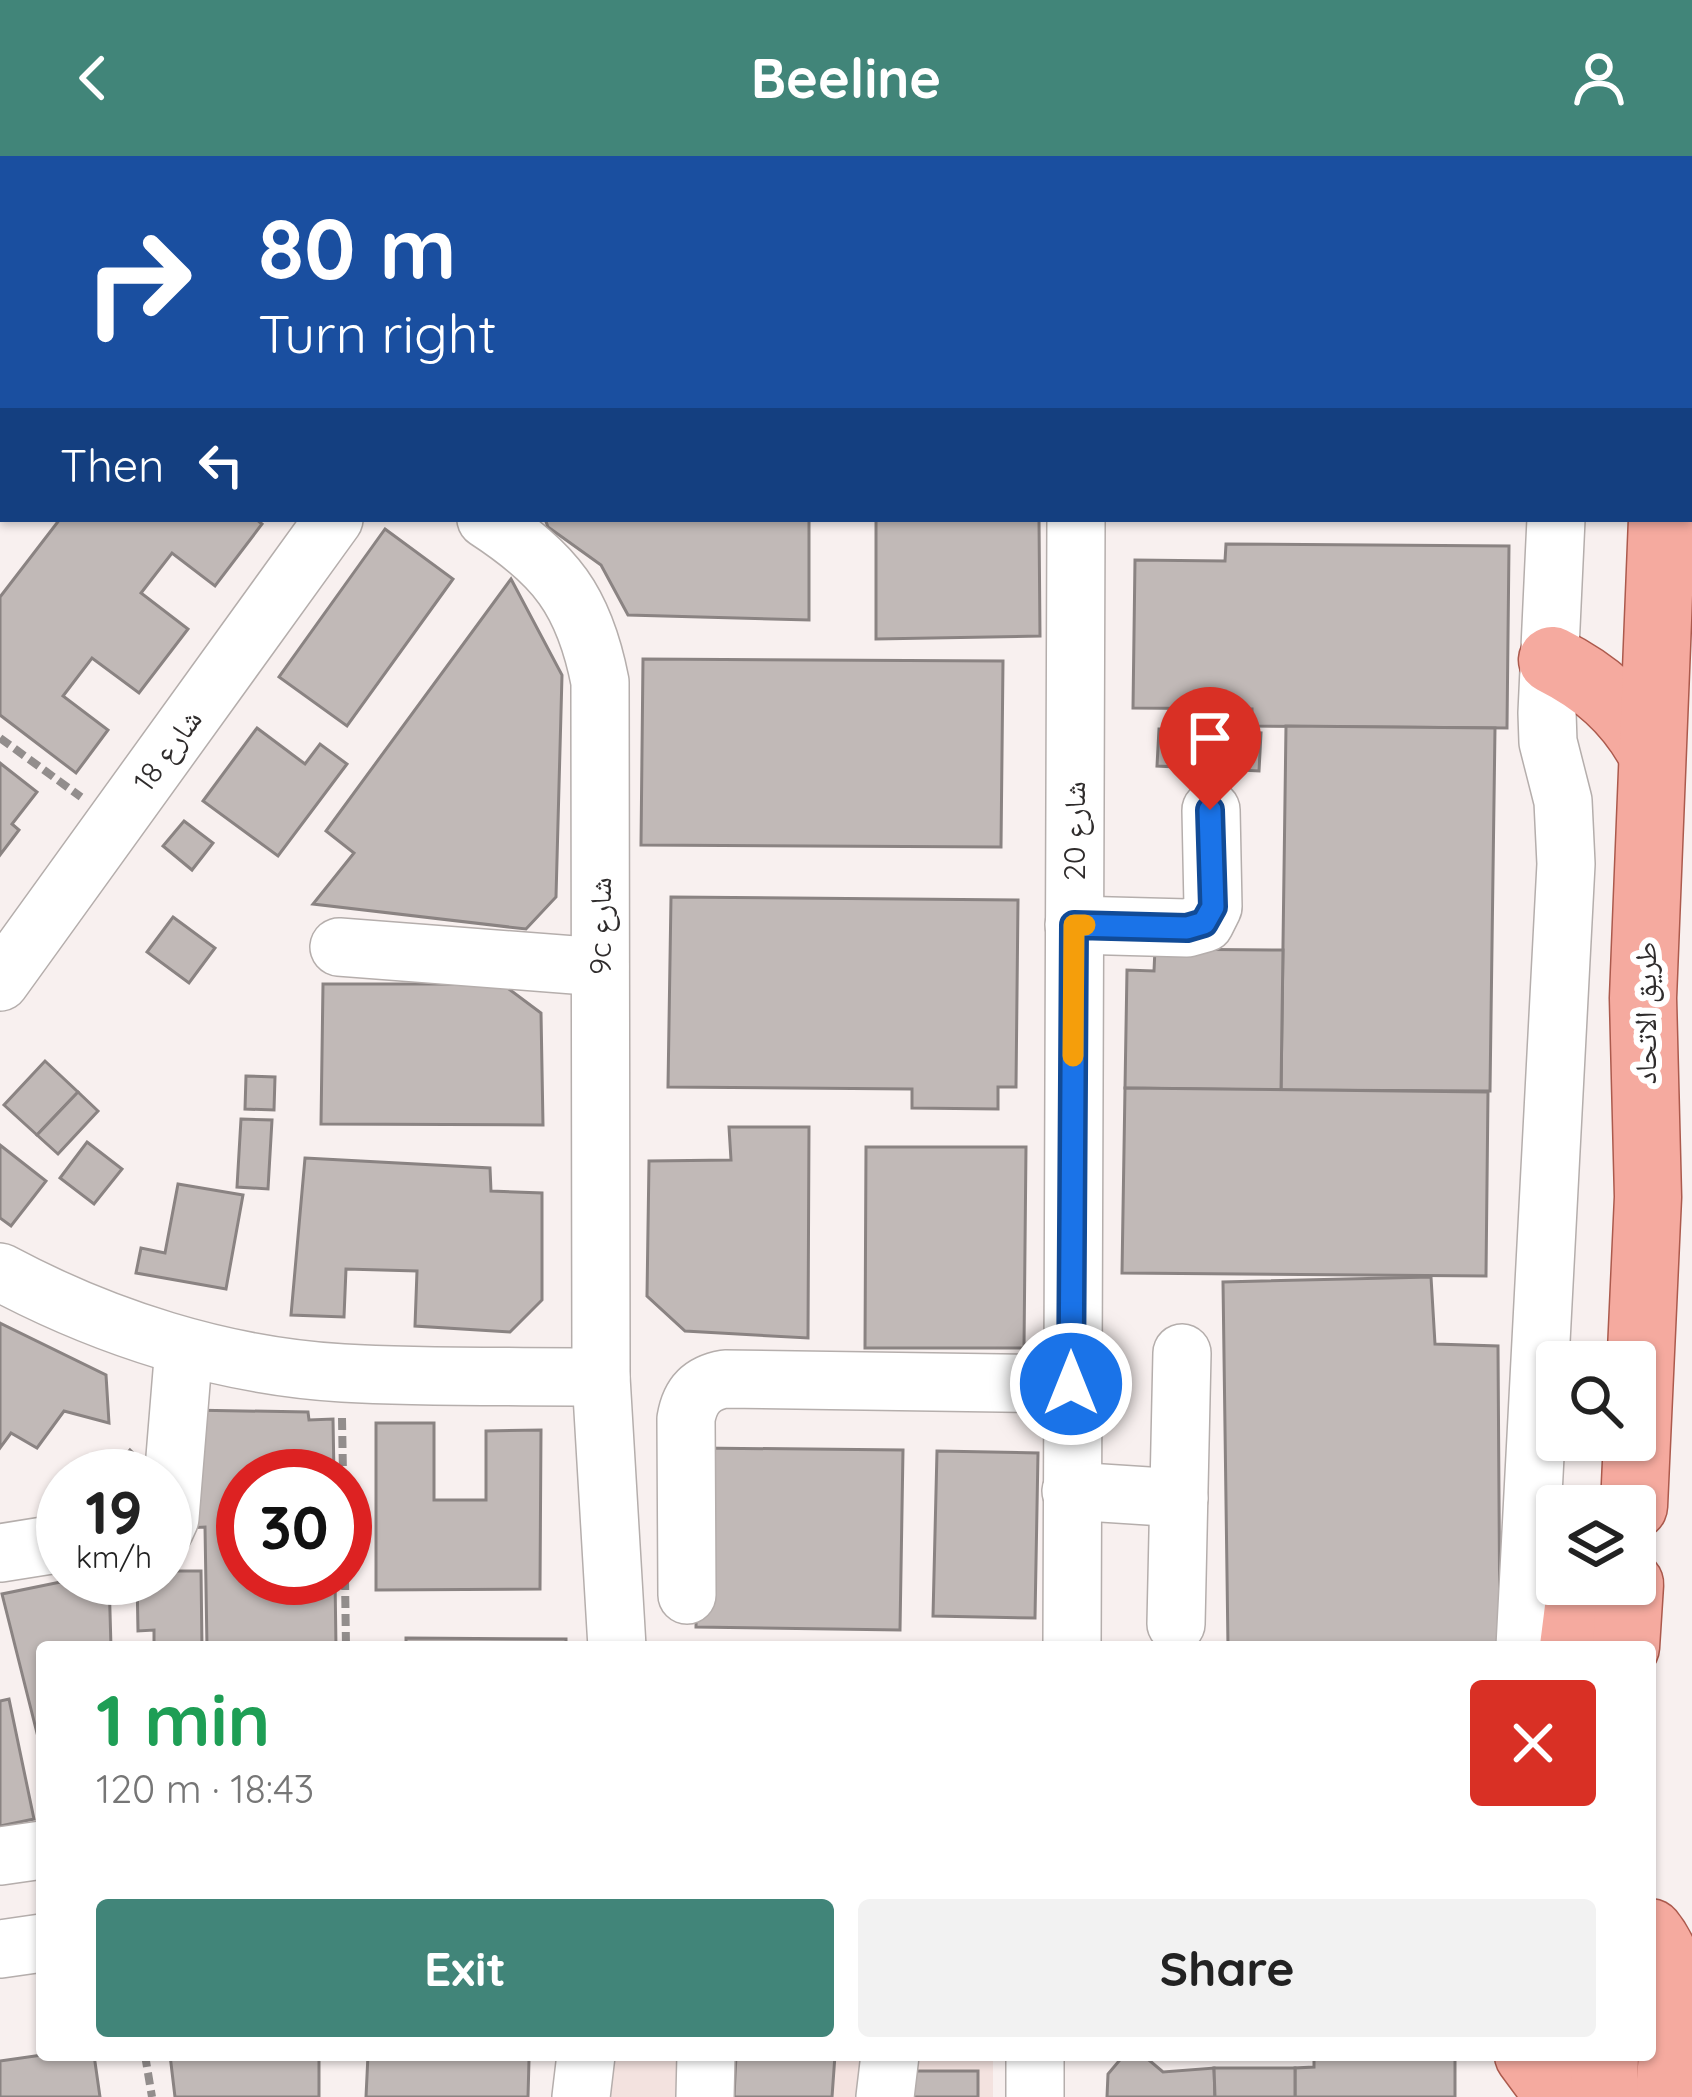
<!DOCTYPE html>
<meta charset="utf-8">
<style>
body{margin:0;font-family:Quicksand,"Noto Naskh Arabic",sans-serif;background:#f2f2f2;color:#222;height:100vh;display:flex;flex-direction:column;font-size:45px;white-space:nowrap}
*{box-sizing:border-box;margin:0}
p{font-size:39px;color:#767676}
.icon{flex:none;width:66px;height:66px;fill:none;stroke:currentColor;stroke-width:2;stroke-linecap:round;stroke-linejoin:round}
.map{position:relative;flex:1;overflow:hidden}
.side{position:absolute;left:36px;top:1485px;width:1620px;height:420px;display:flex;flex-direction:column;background:#fff;border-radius:12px;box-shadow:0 3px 9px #0004}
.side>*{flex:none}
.top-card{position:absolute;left:0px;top:0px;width:1692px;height:366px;box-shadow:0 3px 9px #0004;background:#1a4fa0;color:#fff;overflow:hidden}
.buttons{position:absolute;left:1536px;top:1185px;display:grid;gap:24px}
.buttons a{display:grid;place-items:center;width:120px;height:120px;border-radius:12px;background:#fff;box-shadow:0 3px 9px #0004;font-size:60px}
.speed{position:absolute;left:36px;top:1293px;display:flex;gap:24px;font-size:60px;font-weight:700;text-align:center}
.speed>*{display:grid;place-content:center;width:156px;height:156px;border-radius:50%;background:#fff;box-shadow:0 3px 9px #0004;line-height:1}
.speed small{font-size:30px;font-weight:400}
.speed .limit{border:18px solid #d22;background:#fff;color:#111}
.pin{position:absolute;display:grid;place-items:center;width:102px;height:102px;color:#fff;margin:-123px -51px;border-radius:50% 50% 50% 0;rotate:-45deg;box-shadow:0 0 12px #0007}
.pin .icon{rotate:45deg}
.me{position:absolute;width:132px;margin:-66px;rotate:0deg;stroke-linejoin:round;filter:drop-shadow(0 0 9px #0008)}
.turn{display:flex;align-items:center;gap:42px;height:252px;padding:0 60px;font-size:54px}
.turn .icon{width:156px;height:156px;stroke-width:2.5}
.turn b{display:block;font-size:84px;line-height:102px}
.then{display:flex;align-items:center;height:114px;padding:0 60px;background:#0003;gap:24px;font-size:45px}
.round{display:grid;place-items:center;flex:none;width:126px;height:126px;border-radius:12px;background:#f2f2f2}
.head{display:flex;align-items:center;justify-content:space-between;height:204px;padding:0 60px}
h1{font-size:72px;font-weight:700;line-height:90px;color:#1e9e55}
.button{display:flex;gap:24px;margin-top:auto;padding:24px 60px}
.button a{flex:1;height:138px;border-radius:12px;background:#418579;color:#fff;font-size:48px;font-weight:700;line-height:138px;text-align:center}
.button a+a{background:#f2f2f2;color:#222}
header{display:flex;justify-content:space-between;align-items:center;height:156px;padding:0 60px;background:#418579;color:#fff;font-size:54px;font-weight:700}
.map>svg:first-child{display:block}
</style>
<header><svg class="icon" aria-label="back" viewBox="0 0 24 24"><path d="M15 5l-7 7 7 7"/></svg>Beeline<svg class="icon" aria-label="person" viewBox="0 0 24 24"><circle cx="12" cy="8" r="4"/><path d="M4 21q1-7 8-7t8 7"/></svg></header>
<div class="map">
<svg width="1692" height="1941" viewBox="0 0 1692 1941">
<rect width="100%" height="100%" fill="#f8f0ef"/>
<!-- built -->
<polygon fill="#f3e2df" points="612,1899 993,1899 993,1941 610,1941"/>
<!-- building -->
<g fill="#c1b9b7" stroke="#8a8382" stroke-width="3">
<polygon points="286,0 522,0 284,3"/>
<polygon points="60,363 256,363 262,368 215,430 172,397 141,437 188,473 139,537 92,502 63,540 108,574 76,617 0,559 0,441"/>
<polygon points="545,363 809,363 809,464 628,459 601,409 548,371"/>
<polygon points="876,363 1039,363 1040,480 876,483"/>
<polygon points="385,373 453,423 347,570 279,521"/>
<polygon points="1226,388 1509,390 1507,572 1252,570 1252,553 1133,552 1135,404 1225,405"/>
<polygon points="511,423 562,519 556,741 526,773 313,748 354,697 326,675"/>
<polygon points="643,503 1003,505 1001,691 641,689"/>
<polygon points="1286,570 1495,572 1490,935 1281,934"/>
<polygon points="257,572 305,608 320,588 347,608 278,700 203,645"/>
<polygon points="1159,573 1261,577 1259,615 1157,610"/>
<polygon points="0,607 37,636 12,668 19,674 0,699"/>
<polygon points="184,665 213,687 192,714 163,690"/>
<polygon points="671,741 1018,744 1016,931 998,931 998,953 912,952 912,933 668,931"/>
<polygon points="173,761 215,792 189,827 147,796"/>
<polygon points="1155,793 1283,794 1281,934 1125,932 1127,814 1154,815"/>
<polygon points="323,828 502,828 541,857 543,969 321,968"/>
<polygon points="45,905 78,936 37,979 4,949"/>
<polygon points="246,920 275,921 274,954 245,953"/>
<polygon points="1125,932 1488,936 1486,1120 1122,1117"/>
<polygon points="78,936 98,955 58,998 37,979"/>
<polygon points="241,963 272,964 268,1033 237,1031"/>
<polygon points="729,971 809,971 808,1182 685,1175 647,1140 649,1005 731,1004"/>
<polygon points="87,986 122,1013 94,1048 60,1022"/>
<polygon points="0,989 46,1025 11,1070 0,1062"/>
<polygon points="866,991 1026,991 1024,1192 865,1192"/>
<polygon points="305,1002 490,1012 491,1035 542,1037 542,1144 510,1176 415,1170 417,1115 346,1113 344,1161 291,1159"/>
<polygon points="178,1028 243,1039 226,1133 136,1117 141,1092 165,1097"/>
<polygon points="1431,1121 1435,1188 1498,1190 1500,1491 1228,1491 1223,1126"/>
<polygon points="0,1167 106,1219 109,1267 64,1255 37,1292 11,1277 0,1292"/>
<polygon points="189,1254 308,1256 309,1264 333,1263 334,1320 243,1320 243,1422 335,1422 336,1491 207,1491 205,1371 188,1372"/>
<polygon points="376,1267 434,1267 434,1344 486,1344 486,1275 541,1274 540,1433 376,1434"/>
<polygon points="699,1292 903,1294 900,1474 696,1471"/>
<polygon points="130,1294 156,1318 154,1320 107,1320"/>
<polygon points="937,1295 1038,1297 1035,1462 933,1460"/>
<polygon points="165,1415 201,1415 202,1491 154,1491 154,1474 138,1475 137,1422 165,1422"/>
<polygon points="80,1422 109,1422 111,1491 42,1491 42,1597 2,1438"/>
<polygon points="406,1482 566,1483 566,1491 406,1491"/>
<polygon points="9,1543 34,1663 0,1670 0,1545"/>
<polygon points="42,1899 94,1899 100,1941 0,1941 0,1905"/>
<polygon points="170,1899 319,1899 319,1941 175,1941"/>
<polygon points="368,1899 524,1899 529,1904 528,1941 366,1941"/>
<polygon points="736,1899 835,1899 832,1941 734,1941"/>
<polygon points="1124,1899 1143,1899 1163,1916 1214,1912 1215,1941 1107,1941 1108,1918"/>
<polygon points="1314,1899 1455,1899 1455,1941 1295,1941 1295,1912 1314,1911"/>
<polygon points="1214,1912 1295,1912 1295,1941 1215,1941"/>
<polygon points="906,1915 978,1915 978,1941 899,1941"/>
</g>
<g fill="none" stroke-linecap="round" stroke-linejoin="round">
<defs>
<g id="minor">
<polyline points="836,0 842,3"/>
<polyline points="1077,0 1077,3"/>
<polyline points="103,3 106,0"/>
<polyline points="610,3 612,0"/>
<polyline points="1570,3 1570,0"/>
<polyline points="0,148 3,144"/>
<path d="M486,363c69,45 98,81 114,163l1,695 16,270"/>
<polyline points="1074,769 1187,772 1205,767 1213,751 1211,654"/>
<polyline points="339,791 600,811"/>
<polyline points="0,826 334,363"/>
<path d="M0,1116c105,56 223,94 343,101 85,5 172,3 258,4"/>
<polyline points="1071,1335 1179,1342"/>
<polyline points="165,1373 170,1362 184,1191"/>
<polyline points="0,1397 63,1387"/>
<path d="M687,1439l-1,-176c4,-24 16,-36 39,-40l346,5"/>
<polyline points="1176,1468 1182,1197"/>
<polyline points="1072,1491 1076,363"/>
<polyline points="1525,1491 1566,708 1563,645 1548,586 1547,557 1556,363"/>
<polyline points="0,1700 42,1694"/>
<polyline points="0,1793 42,1787"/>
<polyline points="581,1941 586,1899"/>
<polyline points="705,1941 706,1899"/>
<polyline points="885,1941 890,1899"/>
<polyline points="1035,1941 1035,1899"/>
</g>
<g id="major">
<polyline points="1678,0 1678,3"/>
<path d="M1552,504c44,22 75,49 99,92"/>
<polyline points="1634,1350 1648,1041 1643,842 1662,363"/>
<polyline points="1573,1491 1581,1428"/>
<polyline points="1626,1491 1630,1428"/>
<path d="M1650,1776c37,45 21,111 19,165"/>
<polyline points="1528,1899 1559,1941"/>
<polyline points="1604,1941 1605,1899"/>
</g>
</defs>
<!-- minor casing -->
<use href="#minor" stroke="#b5aeac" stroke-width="60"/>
<!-- major casing -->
<use href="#major" stroke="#ac5a4d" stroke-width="69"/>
<!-- path -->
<g stroke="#928d8c" stroke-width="8" stroke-dasharray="12 6" stroke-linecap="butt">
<polyline points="0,582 81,641"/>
<polyline points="342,1262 343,1320"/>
<polyline points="345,1422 346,1491"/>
<polyline points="145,1899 152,1941"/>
</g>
<!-- minor -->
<use href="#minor" stroke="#fff" stroke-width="57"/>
<!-- major -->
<use href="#major" stroke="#f5aa9f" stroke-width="66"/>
</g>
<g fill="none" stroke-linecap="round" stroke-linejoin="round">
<defs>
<polyline id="route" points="1071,1228 1074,769 1187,772 1204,767 1213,751 1210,654"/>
</defs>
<!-- route casing -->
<use href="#route" stroke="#114b97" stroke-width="30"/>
<!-- route -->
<use href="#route" stroke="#1a73e8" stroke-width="21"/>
<!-- slow -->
<polyline stroke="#f59e0b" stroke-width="21" points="1073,900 1074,769 1085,769"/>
</g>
<g text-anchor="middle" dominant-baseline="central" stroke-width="12" stroke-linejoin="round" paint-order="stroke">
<!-- street labels -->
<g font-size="30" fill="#2f2c2c" stroke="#fff">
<text transform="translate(167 594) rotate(-54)">شارع 18</text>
<text transform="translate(1074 675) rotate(-90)">شارع 20</text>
<text transform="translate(600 770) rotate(-90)">9c شارع</text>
<text transform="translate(1645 857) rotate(-90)">طريق الاتحاد</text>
</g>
</g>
</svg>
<div class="buttons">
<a><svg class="icon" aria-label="search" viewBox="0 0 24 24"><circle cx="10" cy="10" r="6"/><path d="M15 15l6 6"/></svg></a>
<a><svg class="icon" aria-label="layers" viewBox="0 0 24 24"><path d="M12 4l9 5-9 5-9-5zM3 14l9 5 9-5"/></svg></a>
</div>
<div class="speed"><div>19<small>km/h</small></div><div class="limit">30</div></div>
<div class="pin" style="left:1210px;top:654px;background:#d93025"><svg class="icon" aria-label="arrive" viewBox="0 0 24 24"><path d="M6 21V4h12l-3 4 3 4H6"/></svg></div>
<svg class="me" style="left:1071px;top:1228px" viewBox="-20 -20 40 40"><circle r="17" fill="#1a73e8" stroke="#fff" stroke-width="3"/><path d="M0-11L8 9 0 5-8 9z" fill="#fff"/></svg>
<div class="top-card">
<div class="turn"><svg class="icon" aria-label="right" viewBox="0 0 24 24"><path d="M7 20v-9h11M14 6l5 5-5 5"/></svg><div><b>80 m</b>Turn right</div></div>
<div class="then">Then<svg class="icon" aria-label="left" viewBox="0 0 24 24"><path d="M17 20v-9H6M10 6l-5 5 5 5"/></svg></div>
</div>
<section class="side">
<div class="head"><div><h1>1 min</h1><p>120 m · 18:43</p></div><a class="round" style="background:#d93025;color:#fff"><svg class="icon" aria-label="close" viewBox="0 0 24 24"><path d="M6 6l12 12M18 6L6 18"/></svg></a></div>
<div class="button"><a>Exit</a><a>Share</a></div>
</section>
</div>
